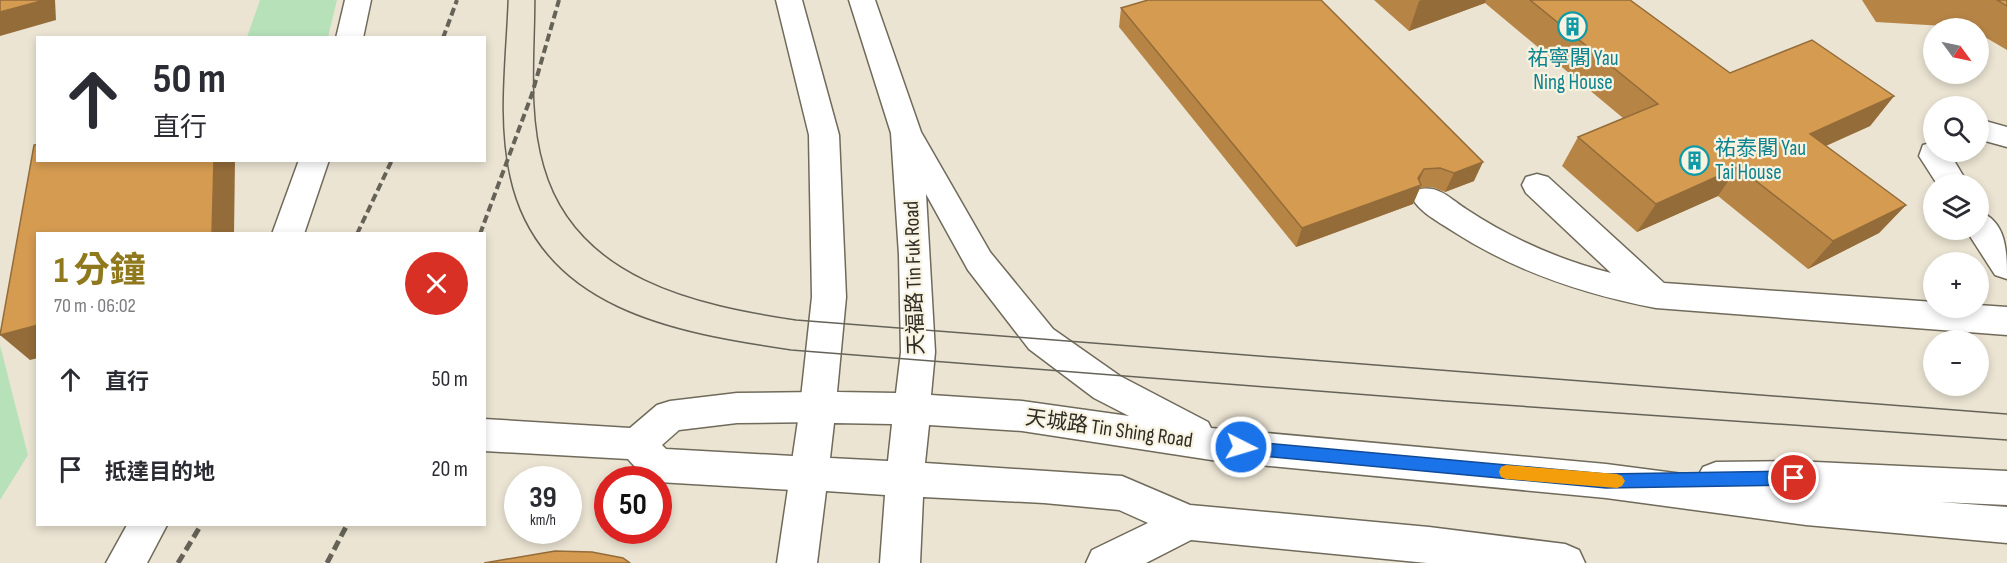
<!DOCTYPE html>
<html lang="zh-TW">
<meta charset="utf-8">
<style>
body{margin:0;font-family:"Sofia Sans Condensed","Noto Sans TC",sans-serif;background:#f7f7f7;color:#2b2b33;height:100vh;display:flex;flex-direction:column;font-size:22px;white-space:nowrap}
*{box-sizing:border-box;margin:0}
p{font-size:20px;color:#7c7c81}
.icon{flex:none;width:33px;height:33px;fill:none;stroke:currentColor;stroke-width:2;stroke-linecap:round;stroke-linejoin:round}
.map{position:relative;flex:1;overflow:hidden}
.drawer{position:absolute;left:36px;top:232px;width:450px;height:294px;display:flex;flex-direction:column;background:#fff;border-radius:0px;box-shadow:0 3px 9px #0003}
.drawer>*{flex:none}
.guide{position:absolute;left:36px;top:36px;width:450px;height:126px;border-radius:0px;box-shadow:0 3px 9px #0003;background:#fff;color:#2b2b33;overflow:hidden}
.needle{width:39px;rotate:123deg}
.fabs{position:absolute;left:1923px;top:18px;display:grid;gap:12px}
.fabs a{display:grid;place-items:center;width:66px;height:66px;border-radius:50%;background:#fff;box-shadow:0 3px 9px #0003;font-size:30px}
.speed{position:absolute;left:504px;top:466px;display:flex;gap:12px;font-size:30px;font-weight:700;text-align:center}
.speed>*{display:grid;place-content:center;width:78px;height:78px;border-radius:50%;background:#fff;box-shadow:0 3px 9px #0003;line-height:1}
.speed small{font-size:15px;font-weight:400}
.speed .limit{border:9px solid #d22;background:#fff;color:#111}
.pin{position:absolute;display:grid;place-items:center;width:51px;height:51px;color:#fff;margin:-26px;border:3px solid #fff;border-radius:50%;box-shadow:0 2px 6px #0007}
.me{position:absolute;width:66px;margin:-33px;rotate:95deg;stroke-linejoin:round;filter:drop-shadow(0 0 4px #0008)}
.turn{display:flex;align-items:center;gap:21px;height:126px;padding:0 18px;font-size:27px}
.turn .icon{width:78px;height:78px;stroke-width:2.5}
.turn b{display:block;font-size:42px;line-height:51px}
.round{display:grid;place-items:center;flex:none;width:63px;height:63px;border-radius:32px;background:#f7f7f7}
.headline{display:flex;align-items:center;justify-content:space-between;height:102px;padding:0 18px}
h1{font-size:36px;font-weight:700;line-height:45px;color:#90781d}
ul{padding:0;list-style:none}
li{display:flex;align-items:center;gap:18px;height:90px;padding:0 18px}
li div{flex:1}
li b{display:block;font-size:22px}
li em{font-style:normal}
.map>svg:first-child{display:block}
</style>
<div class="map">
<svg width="2007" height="563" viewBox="0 0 2007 563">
<rect width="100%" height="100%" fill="#ebe4d3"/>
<!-- green -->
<g fill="#b6e1b9">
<polygon points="260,0 337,0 328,37 247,37"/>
<polygon points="0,345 28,455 0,500"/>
</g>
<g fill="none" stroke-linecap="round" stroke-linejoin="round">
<defs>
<g id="minor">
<polygon points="345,0 371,0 363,38 336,38"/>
<polygon points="1978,119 2007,127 2007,147 1978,139"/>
<polygon points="1934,142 1934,152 1949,152 1968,184 1937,184 1919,156 1923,145"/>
<polygon points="299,160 329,160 304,234 272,234"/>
<path d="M1537,174l11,3 116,106 270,19v6h44v-3l29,2v28l-351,-27c-73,-14 -142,-37 -205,-78 -14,-9 -31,-18 -39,-32l5,-8c21,-6 32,8 49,19 44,29 93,51 145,64l-85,-80 -4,-8 4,-8z"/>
<path d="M1978,211c29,10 29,41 29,68l-12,-4 -29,-45h12z"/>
<polygon points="818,392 831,396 836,407 831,418 818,422 737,423 679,430 662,445 666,449 810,457 823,462 829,474 823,486 810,491 658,482 644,477 628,459 484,451 484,419 630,428 657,405 670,401 737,393"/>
<polygon points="127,525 167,525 147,563 106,563"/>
</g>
<path id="major" d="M776,0h26l37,135 7,162 -9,95 59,1 5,-41 -2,-97 -8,-122 -42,-133h26l46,132 69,120 63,77 67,47 88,46 3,6 395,36 92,12 5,-9 13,-5 78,-1 213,10v34l-67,-3 67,5v36l-201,-18 -200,-27 -388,-37 -196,-30 -93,-6 -4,38 197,13 68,29 239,22 136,17 14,6 6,13h-158l-236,-23 -45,23h-60l6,-13 56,-27 -29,-13 -75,-7 -121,-6 -3,66h-40l5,-68 -59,-4 -9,72h-40l23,-156 12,-110 -3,-162zM926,194l42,76 61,79 65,49 35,18 -107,-15 -91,-6 4,-43zM834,423l58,1 -4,37 -58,-3z"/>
</defs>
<!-- minor casing -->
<use href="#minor" stroke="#706a5b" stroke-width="3"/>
<!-- major casing -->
<use href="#major" stroke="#706a5b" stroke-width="3"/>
<!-- minor -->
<use href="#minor" fill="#fff" fill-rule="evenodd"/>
<!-- major -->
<use href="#major" fill="#fff" fill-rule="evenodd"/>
<!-- tram -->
<g stroke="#656258" stroke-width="1.5">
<path d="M508,0c-2,58 -11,120 2,177 29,133 166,156 281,173l655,51 561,39"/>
<path d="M535,0c0,55 -7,114 9,167 32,112 152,138 252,153l1211,94"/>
</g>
<!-- rail-far1 -->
<g stroke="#656258" stroke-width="4" stroke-dasharray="8 4" stroke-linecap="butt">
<polyline points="443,38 457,0"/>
<polyline points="357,234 392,160"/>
<polyline points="480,234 532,94 559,0"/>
</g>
<!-- rail -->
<g stroke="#656258" stroke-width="5" stroke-dasharray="10 5" stroke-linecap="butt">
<polyline points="178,563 201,525"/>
<polyline points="327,563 347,525"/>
</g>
</g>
<!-- wall -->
<g fill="#b68546">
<polygon points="1374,0 1630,0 1730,73 1894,96 1870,126 1826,146 1906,205 1879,233 1808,269 1718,196 1637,232 1562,166 1578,137 1623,118 1485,3 1409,31"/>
<polygon points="1862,0 2007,0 2007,50 1978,33 1978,28 1876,22"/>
<polygon points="1121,8 1474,181 1445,192 1432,187 1420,188 1413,204 1296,247 1119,27"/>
</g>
<!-- shaded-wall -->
<g fill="#946c39">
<polygon points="41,0 55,0 56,20 0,36 0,12"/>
<polygon points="1422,0 1486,0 1485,3 1409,31 1419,1"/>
<polygon points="1894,96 1870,126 1787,163 1810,134"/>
<polygon points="214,160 235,160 234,234 212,234"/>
<polygon points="1483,162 1474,181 1445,192 1454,173"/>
<polygon points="1738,167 1718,196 1637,232 1656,204"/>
<polygon points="1424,169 1417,186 1421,185 1413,204 1296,247 1302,228 1418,178"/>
<polygon points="1906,205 1879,233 1808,269 1833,241"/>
<polygon points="38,325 38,358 30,360 0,335"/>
</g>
<!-- building -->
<g fill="#d49b51" stroke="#946c39" stroke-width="1.5">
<polygon points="0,0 41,0 41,1 0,12"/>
<polygon points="1148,0 1321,0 1483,162 1454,173 1440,168 1424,169 1418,178 1421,185 1302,228 1121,8"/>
<polygon points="1530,0 1630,0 1730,73 1812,40 1894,96 1810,134 1906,205 1833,241 1738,167 1656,204 1578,137 1658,104"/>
<polygon points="1997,0 2007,0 2007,6"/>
<polygon points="38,144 38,160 214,160 212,234 38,234 38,325 0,335 34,145"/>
<polygon points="555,551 592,552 623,558 630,563 484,563"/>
</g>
<!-- route -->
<polygon fill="#1a73e8" stroke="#114b97" stroke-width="1.5" points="1241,441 1606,474 1794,471 1800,473 1802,478 1800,483 1794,485 1606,488 1241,454 1236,452 1233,447 1236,443"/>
<!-- slow -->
<polygon fill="#f59e0b" points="1506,465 1617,474 1622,476 1625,481 1622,486 1617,488 1506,479 1501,477 1499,472 1501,467"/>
<!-- icons -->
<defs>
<symbol id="building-ring" viewBox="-11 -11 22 22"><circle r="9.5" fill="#f8f2e0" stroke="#0f9aa8" stroke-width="1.5"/><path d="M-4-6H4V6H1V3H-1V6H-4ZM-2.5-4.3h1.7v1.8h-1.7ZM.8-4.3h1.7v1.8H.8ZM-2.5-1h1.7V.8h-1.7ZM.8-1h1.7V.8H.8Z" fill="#0f9aa8"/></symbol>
</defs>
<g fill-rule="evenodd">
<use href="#building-ring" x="1556" y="10" width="33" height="33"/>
<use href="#building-ring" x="1678" y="144" width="33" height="33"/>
</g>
<g text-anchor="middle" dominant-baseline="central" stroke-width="4.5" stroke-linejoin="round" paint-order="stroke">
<!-- culture labels -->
<g font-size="21" fill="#0d838f" stroke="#f8f2e0">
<text x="1573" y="58">祐寧閣 Yau<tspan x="1573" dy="24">Ning House</tspan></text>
<text x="1715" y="148" text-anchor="start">祐泰閣 Yau<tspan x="1715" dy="24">Tai House</tspan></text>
</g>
<!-- street labels -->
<g font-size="21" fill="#2e2c25" stroke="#f8f2e0">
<text transform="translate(914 278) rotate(-92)">天福路 Tin Fuk Road</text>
<text transform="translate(1109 429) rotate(8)">天城路 Tin Shing Road</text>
</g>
</g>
</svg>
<div class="fabs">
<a><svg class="needle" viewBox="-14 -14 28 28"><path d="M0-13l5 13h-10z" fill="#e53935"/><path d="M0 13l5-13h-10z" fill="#7c7c81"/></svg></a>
<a><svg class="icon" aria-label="search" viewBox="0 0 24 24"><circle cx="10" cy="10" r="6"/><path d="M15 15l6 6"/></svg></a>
<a><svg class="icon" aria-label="layers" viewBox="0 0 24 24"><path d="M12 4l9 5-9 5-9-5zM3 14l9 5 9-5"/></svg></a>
<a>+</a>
<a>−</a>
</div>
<div class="speed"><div>39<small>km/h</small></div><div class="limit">50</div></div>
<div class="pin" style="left:1794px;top:478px;background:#d93025"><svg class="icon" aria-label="arrive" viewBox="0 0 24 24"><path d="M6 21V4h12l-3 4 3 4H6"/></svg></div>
<svg class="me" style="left:1241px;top:447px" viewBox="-20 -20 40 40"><circle r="17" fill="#1a73e8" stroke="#fff" stroke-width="3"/><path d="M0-11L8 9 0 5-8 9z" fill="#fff"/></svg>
<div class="guide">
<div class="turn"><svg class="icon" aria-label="ahead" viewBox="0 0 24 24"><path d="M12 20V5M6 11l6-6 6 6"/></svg><div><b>50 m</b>直行</div></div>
</div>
<section class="drawer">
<div class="headline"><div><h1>1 分鐘</h1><p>70 m · 06:02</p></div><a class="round" style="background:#d93025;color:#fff"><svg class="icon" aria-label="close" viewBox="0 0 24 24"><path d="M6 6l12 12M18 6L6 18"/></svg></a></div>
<ul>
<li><svg class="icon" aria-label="ahead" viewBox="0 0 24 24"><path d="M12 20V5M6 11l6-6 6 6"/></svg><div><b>直行</b></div><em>50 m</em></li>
<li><svg class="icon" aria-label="arrive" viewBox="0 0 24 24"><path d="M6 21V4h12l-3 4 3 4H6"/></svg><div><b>抵達目的地</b></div><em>20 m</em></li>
</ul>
</section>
</div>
